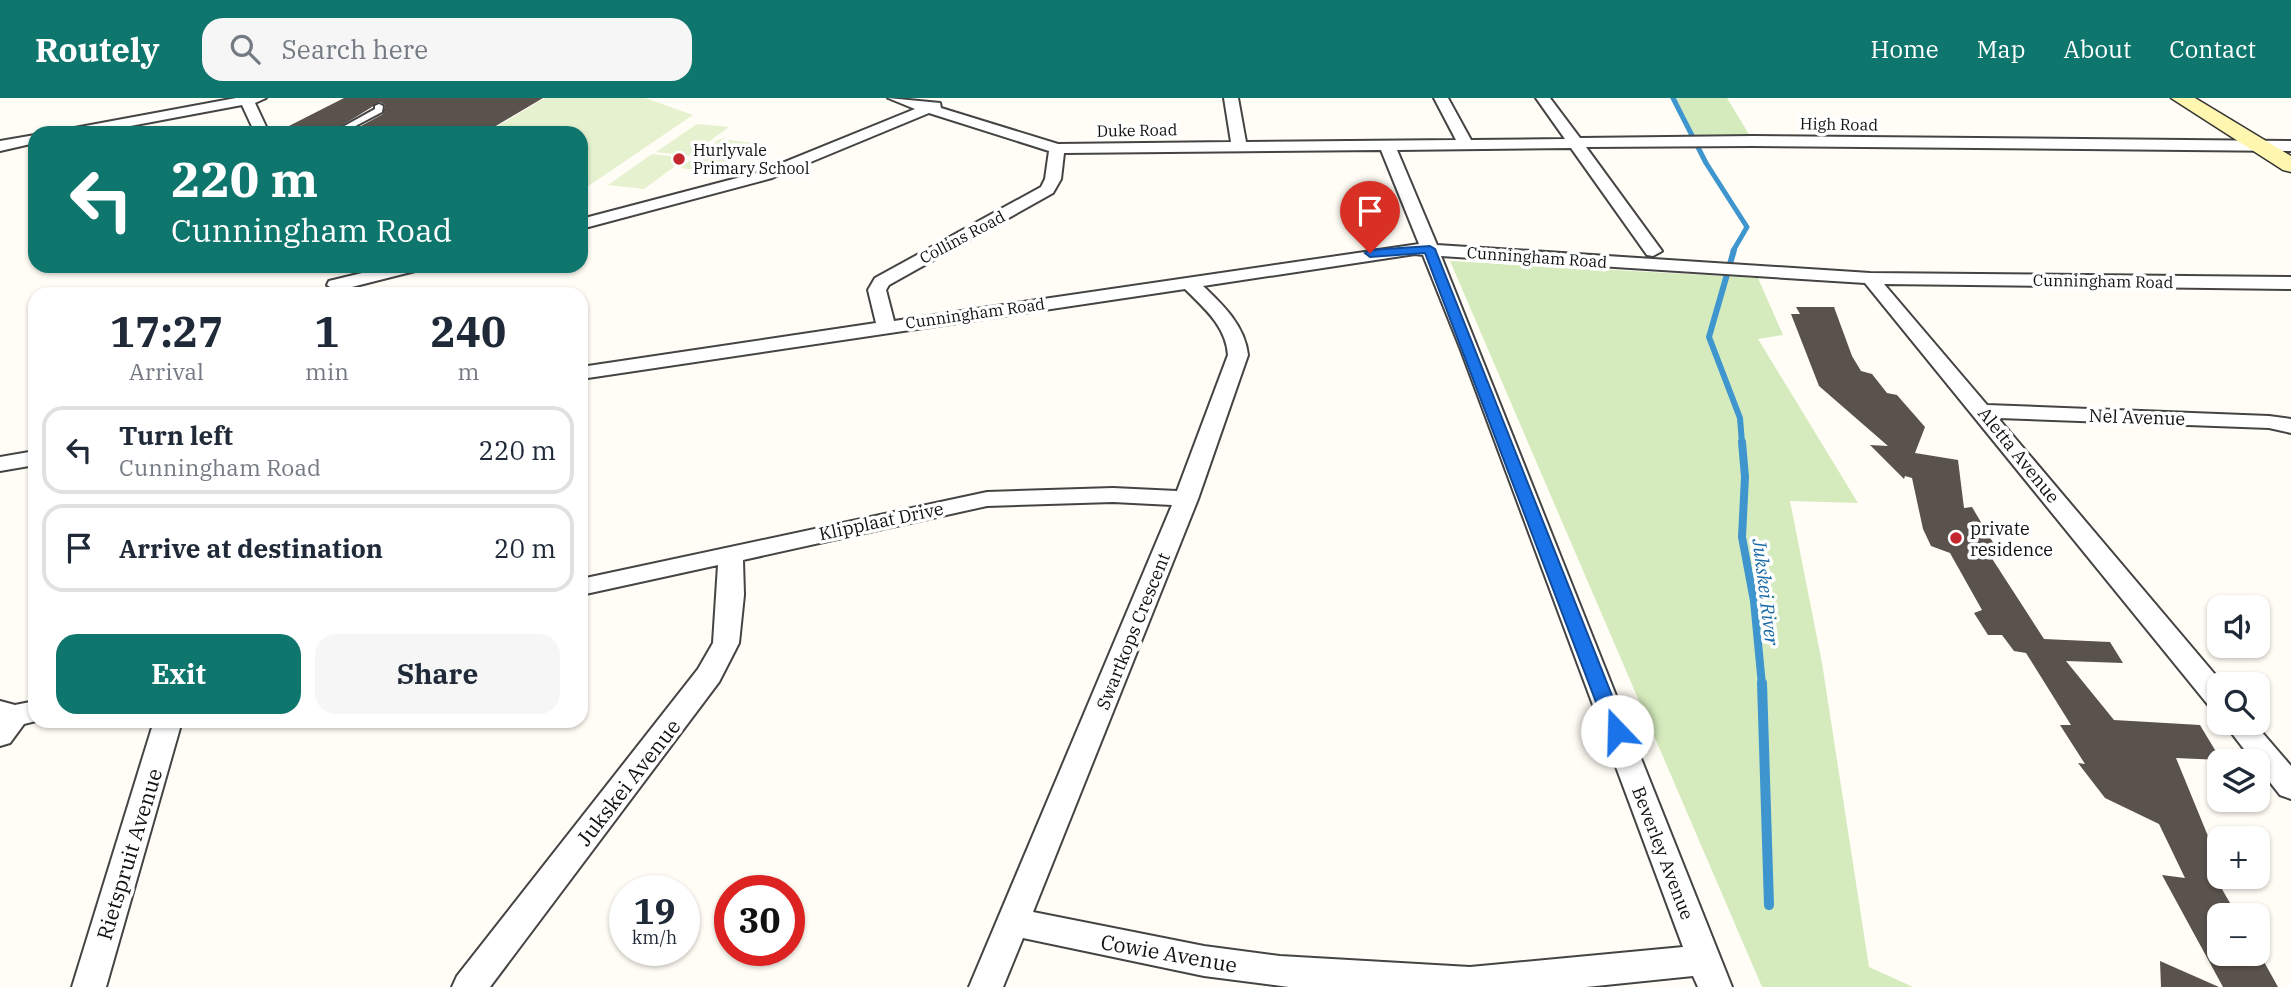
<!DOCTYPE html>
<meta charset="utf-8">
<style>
body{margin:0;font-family:"IBM Plex Serif",serif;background:#f6f6f7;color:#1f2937;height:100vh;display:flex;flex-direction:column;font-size:26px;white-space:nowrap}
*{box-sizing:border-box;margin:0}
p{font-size:23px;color:#747a83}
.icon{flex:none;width:38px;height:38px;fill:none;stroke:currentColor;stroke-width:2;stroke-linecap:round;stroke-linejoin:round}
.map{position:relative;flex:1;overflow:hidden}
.drawer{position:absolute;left:28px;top:189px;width:560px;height:441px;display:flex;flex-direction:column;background:#fff;border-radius:21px;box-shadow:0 2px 5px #0004}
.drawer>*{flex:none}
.hud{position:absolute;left:28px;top:28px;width:560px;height:147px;border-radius:21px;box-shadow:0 2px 5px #0004;background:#0f766e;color:#fff;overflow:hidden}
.fabs{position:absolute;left:2207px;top:497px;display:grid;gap:14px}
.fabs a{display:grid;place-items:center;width:63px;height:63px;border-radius:14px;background:#fff;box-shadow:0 2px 5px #0004;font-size:35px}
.speed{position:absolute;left:609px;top:777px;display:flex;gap:14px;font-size:35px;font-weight:700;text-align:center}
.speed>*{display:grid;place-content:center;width:91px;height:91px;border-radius:50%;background:#fff;box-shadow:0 2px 5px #0004;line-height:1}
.speed small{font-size:18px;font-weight:400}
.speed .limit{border:10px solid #d22;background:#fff;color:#111}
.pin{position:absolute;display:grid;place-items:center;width:60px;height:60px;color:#fff;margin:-72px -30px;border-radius:50% 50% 50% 0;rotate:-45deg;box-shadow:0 0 7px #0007}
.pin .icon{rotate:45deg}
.me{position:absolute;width:77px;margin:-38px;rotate:339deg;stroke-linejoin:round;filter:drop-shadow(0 0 5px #0008)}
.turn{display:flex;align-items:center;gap:24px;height:147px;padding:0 28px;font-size:32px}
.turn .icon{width:91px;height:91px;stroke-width:2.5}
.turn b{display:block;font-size:49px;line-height:60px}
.eta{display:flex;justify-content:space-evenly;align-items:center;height:119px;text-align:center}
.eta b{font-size:42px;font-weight:700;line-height:49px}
.primary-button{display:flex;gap:14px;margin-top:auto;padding:14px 28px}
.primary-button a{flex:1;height:80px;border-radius:21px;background:#0f766e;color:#fff;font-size:28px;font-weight:700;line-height:80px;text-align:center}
.primary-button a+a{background:#f6f6f7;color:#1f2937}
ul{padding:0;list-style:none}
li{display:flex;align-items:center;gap:21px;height:88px;margin:0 14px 10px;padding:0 14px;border:4px solid #e0e1e3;border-radius:21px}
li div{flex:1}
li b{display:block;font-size:26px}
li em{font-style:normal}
header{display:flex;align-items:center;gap:42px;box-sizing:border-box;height:98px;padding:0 35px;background:#0f766e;color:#fff}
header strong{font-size:33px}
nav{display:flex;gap:38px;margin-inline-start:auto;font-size:24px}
.search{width:490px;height:63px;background:#f6f6f7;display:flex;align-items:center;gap:18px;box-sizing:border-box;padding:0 24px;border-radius:21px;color:#747a83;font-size:26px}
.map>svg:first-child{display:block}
</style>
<header>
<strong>Routely</strong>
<div class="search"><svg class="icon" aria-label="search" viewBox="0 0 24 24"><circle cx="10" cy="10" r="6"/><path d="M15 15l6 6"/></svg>Search here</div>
<nav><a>Home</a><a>Map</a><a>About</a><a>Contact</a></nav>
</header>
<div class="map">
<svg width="2291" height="889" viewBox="0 0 2291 889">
<rect width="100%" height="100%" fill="#fffdf5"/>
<!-- green -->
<g fill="#d5ebbd">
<polygon points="1674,0 1727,0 1753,43 1694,43"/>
<polygon points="1450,163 1758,180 1783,237 1758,241 1858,405 1790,403 1822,565 1869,869 1913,889 1762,889"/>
</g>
<!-- pitch -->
<g fill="#e6f2cf">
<polygon points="545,0 645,0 693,17 581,93 581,35 486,35"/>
<polygon points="697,26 729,29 689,58 656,54"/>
<polygon points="720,41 754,45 715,74 680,70"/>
<polygon points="652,56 686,60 644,91 608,87"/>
</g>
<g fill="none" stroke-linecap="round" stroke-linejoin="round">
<!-- stream-far3 -->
<polyline stroke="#3f96cf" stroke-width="5" points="1673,0 1706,65 1747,129 1733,153"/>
<!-- stream-far2 -->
<polyline stroke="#3f96cf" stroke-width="6" points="1734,152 1709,239 1740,320 1742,345"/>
<!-- stream-far1 -->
<polyline stroke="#3f96cf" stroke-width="8" points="1742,344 1745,379 1742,439 1754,503 1762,587"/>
<!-- stream -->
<polyline stroke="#3f96cf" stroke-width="10" points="1762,585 1769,807"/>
</g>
<!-- building -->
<g fill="#5a524d">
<polygon points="344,0 543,0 484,35 348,35 383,16 385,7 380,4 330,35 283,31"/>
<polygon points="1796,209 1834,209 1852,258 1861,273 1872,276 1887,295 1897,297 1925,329 1915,355 1958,362 1964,410 1972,409 2001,458 1991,459 2044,541 2110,544 2123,565 2066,563 2114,622 2200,627 2221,662 2176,660 2219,765 2219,786 2237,817 2219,817 2219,856 2258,856 2258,853 2278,889 2223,889 2162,777 2185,780 2159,726 2105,700 2078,665 2085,666 2060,627 2071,627 2026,555 2014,553 2002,537 1988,537 1974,515 1982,512 1950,455 1931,448 1923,431 1912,380 1905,378 1904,381 1870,347 1888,348 1819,288 1791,216 1800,216"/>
<polygon points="2160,863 2219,889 2161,889"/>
</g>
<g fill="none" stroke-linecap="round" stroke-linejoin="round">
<defs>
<polygon id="lane" points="379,6 383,8 382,14 342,35 332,35 375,11 375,8"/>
<g id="street">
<polygon points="236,0 266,0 255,5 269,35 255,35 242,7 93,35 62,35 69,31"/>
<path d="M888,0l52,5 1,5 117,36 173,-2 -7,-44h14l8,44 210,-2 -22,-42h14l23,42 94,-1 -29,-41h14l30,40 173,-2 538,5v10l-538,-5 -167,1 76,104 -9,5 -6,-1 -76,-107 -174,2 40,95 433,28 421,4v12l-407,-5 103,121 282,11 22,3v14l-22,-5 -271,-10 225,266h-4v25l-10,-3 -344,-423 -424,-27 291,731h-34l-5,-11 -107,11h-297l-85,-11 -181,-38 -20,49h-34l203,-482 -59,-3 -126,4 -244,54 1,35 -5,48 -20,39 -229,305h-38l5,-11 241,-307 15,-26 5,-78 -137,30v-16l406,-87 126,-4 64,3 51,-136c-2,-29 -24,-47 -43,-66l-604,90v-12l295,-44 -8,-33 7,-12 166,-91 4,-8 4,-28 -120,-38 -157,65 -191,51v-10l179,-47 155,-63zM1381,52l38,94 -525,77 -8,-31 3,-5 164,-92 8,-14 3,-26zM1415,156l8,1 38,95 222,597 -213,20 -190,-11 -76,-10 -171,-34 165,-413 50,-144c-3,-29 -25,-50 -45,-69z"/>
<polygon points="35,37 35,45 0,53 0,43"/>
<polygon points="391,168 422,168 419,172 336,193 327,187 329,183"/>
<polygon points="35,353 35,367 0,373 0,359"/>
<polygon points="0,603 15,607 35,603 36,623 24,626 10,645 0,648"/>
<polygon points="154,623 182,623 106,889 72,889"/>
<polygon points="2224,625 2254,625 2291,668 2291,701 2280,697 2258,669 2258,663 2253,663"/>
</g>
<polygon id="secondary" points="2171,0 2195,0 2291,58 2291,74 2283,72"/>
</defs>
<!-- lane casing -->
<use href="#lane" stroke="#444" stroke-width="4"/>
<!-- street casing -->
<use href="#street" stroke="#444" stroke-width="4"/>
<!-- secondary casing -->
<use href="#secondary" stroke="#333" stroke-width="3"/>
<!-- lane -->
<use href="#lane" fill="#fff" fill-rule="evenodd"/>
<!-- street -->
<use href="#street" fill="#fff" fill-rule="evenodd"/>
<!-- secondary -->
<use href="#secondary" fill="#fff6b0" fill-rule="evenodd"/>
</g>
<!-- route -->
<polygon fill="#1a73e8" stroke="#114b97" stroke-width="2" points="1430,148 1435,151 1626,633 1623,638 1610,638 1607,633 1425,155 1370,159 1365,155 1370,152"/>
<!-- markers -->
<g fill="#c4262e" stroke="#fff" stroke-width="2.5">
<circle cx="679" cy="61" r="7"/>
<circle cx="1956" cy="440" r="7"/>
</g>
<g text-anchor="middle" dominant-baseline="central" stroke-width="7" stroke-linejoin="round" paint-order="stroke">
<!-- far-street labels -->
<g font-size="16" fill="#111" stroke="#fff">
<text transform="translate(1839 26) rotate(1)">High Road</text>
<text transform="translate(1137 32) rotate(-1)">Duke Road</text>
<text transform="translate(962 139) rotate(-28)">Collins Road</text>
<text transform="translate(1537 159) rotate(4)">Cunningham Road</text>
<text transform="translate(2103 183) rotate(1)">Cunningham Road</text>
<text transform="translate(975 215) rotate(-8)">Cunningham Road</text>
</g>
<!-- far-poi labels -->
<g font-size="16" fill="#111" stroke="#fff" text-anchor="start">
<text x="693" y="52">Hurlyvale<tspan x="693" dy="18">Primary School</tspan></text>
</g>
<!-- street labels -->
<g font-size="18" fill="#111" stroke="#fff">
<text transform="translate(2137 319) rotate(2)">Nel Avenue</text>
<text transform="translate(2019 357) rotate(51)">Aletta Avenue</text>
<text transform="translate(881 423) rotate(-12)">Klipplaat Drive</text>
<text transform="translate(1133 533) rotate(-68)">Swartkops Crescent</text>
<text transform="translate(1663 755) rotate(69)">Beverley Avenue</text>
</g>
<!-- poi labels -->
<g font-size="18" fill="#111" stroke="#fff" text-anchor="start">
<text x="1970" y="430">private<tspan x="1970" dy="21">residence</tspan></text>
</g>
<!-- water labels -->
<g font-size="19" font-style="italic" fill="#1768a6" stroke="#fff">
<text transform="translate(1766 494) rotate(83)">Jukskei River</text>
</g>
<!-- near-street labels -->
<g font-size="21" fill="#111" stroke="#fff">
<text transform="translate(628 684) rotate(-52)">Jukskei Avenue</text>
<text transform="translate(129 756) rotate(-73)">Rietspruit Avenue</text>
<text transform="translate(1169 855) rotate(10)">Cowie Avenue</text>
</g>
</g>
</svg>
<div class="fabs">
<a><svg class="icon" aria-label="sound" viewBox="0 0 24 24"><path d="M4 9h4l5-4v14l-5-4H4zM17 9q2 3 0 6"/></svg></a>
<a><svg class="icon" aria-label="search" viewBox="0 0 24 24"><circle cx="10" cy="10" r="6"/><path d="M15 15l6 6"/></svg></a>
<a><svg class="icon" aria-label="layers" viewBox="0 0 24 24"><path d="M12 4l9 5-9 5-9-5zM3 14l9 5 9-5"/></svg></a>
<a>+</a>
<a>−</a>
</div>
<div class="speed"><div>19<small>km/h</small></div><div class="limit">30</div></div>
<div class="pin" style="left:1370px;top:155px;background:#d93025"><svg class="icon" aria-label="arrive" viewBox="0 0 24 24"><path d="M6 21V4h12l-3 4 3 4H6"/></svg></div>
<svg class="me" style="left:1617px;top:633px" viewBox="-20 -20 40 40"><circle r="19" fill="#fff"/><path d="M0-13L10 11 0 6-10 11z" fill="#1a73e8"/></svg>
<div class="hud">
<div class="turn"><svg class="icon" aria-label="left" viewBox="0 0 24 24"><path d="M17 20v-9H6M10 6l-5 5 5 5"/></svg><div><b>220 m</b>Cunningham Road</div></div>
</div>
<section class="drawer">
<div class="eta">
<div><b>17:27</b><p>Arrival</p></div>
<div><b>1</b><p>min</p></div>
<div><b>240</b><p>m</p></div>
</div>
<ul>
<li><svg class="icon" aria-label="left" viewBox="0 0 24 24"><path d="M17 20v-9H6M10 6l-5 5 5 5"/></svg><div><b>Turn left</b><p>Cunningham Road</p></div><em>220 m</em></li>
<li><svg class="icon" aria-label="arrive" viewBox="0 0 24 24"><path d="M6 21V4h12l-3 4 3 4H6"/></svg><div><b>Arrive at destination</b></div><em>20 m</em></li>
</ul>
<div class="primary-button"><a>Exit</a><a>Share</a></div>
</section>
</div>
